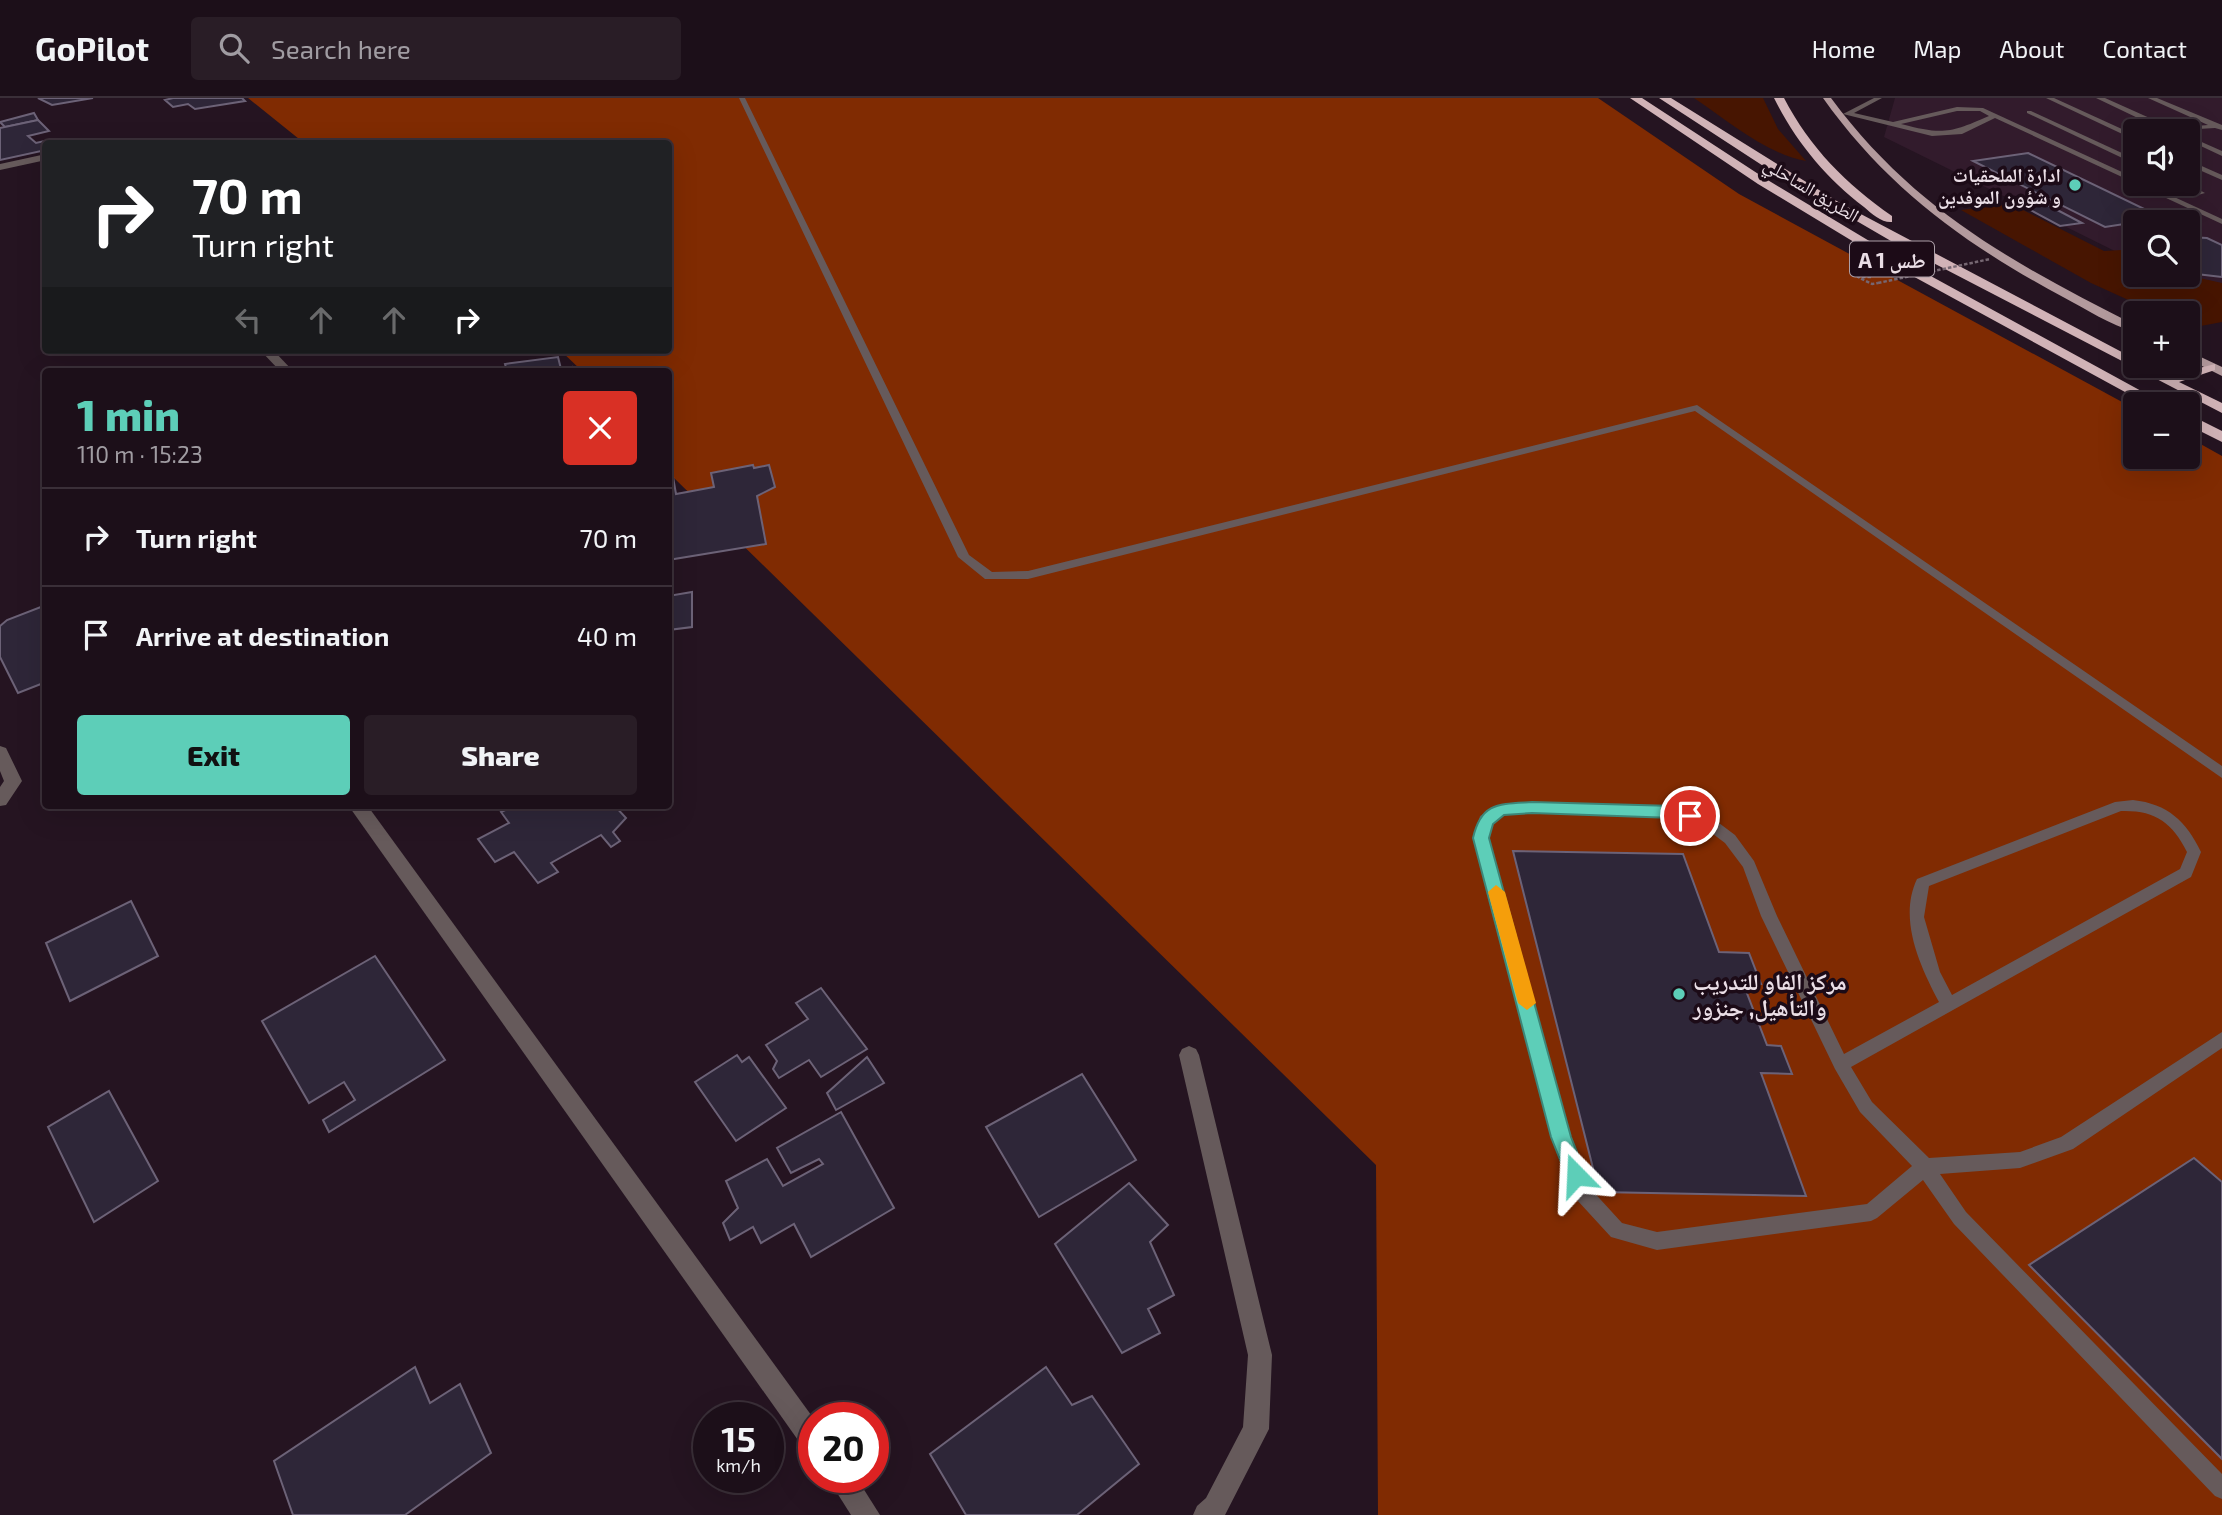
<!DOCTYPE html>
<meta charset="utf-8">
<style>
body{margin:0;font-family:"Exo 2","Noto Naskh Arabic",sans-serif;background:#291d26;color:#f1f3f6;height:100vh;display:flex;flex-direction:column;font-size:26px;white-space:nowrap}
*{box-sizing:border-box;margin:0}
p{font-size:23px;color:#a09ca2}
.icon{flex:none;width:38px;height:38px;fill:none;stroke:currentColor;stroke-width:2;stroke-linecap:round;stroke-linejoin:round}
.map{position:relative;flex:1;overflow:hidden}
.drawer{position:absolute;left:42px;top:270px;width:630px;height:441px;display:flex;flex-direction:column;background:#1c0f19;border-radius:7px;box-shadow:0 7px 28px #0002,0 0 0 2px #3a2f38}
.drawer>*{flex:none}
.top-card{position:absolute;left:42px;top:42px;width:630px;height:214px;border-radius:7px;box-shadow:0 7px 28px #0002,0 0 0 2px #3a2f38;background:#202124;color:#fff;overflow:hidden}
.buttons{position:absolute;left:2123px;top:21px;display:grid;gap:14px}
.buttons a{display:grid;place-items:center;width:77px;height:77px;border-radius:7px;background:#1c0f19;box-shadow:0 7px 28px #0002,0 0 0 2px #3a2f38;font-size:35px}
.speed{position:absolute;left:693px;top:1304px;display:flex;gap:14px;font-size:35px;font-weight:700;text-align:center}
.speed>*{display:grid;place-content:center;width:91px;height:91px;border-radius:50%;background:#1c0f19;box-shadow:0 7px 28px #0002,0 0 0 2px #3a2f38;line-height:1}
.speed small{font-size:18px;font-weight:400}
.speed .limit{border:10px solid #d22;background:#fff;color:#111}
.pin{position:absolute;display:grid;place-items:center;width:60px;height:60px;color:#fff;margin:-30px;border:4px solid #fff;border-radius:50%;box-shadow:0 2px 7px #0007}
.me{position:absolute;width:77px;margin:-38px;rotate:339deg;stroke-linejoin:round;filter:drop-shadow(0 0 5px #0008)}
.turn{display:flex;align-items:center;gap:24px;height:147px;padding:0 35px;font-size:32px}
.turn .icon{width:91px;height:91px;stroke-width:2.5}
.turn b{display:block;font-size:49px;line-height:60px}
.lanes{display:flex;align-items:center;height:66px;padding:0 35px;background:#0003;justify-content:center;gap:35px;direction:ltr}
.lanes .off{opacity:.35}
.round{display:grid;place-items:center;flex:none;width:74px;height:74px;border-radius:7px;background:#291d26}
.overview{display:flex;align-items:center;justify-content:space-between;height:119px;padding:0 35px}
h1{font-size:42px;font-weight:800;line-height:52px;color:#5dceb8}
.primary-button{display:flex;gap:14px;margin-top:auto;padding:14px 35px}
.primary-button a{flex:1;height:80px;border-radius:7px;background:#5dceb8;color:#111;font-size:28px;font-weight:800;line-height:80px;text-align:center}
.primary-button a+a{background:#291d26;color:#f1f3f6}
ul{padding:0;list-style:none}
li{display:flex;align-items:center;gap:21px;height:98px;padding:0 35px;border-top:2px solid #3a2f38}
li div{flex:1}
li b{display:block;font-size:26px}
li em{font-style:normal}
header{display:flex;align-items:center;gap:42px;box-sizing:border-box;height:98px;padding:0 35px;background:#1c0f19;border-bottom:2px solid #3a2f38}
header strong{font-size:33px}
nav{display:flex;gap:38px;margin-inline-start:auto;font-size:24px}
.search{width:490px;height:63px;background:#291d26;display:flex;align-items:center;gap:18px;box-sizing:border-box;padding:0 24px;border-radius:7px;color:#a09ca2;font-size:26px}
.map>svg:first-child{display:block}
</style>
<header>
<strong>GoPilot</strong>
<div class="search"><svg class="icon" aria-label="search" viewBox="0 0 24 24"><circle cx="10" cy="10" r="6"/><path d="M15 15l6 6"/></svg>Search here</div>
<nav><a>Home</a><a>Map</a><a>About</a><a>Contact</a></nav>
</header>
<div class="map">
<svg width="2222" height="1417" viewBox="0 0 2222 1417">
<rect width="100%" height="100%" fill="#251421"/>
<!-- built -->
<path fill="#321b2c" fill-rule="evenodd" d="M1895,0h327v205l-58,-28h24v-53h-53v39l-251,-124zM2135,33h53v53h-53z"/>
<!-- green -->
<g fill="#471501">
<path d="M1694,0h69l15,31 28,32c-40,-7 -79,-41 -112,-63z"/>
<polygon points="2011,106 2104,153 2122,152 2135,158 2135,177 2186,177 2222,185 2222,224 2190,230 2188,215 2157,215 2091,185 1961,112"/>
</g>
<!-- forest -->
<polygon fill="#802b02" points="248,0 1598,0 1739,96 2135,311 2135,359 2188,359 2188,339 2222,358 2222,1417 1378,1417 1376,1067 673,379 668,374 668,273 582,273 560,252 668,252 668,46 304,45"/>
<!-- building -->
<g fill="#2e2638" stroke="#6c6277" stroke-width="2">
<polygon points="38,0 93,0 52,7"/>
<polygon points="173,0 242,0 245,3 195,11 188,6 173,9 165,2"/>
<polygon points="34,15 38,22 5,29 0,24"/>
<polygon points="38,22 49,33 28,38 36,45 53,41 58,46 46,46 46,52 0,62 0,30"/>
<polygon points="2028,55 2163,120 2105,129 1973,63"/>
<polygon points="2044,105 2082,125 2060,128 2023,108"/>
<polygon points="2188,139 2207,140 2222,147 2222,179 2188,175"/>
<polygon points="558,259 561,271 572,269 573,273 507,273 505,266"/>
<polygon points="753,367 754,370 769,367 775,389 757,398 766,446 668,462 668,380 673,379 676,396 714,389 711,375"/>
<polygon points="692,494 692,529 668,532 668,498"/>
<polygon points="46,507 46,584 18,595 0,559 0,528 7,522"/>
<polygon points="516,707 614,707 626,720 613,734 620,743 611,749 601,737 551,765 558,774 538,785 514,754 495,764 478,741 509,725 501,714"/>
<polygon points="1513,753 1683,756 1719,854 1749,855 1761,886 1743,885 1767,947 1781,948 1792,976 1761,975 1806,1098 1599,1094"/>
<polygon points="131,803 158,858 70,903 46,845"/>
<polygon points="375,858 445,962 329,1034 323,1022 355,1002 344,984 309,1005 262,923"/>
<polygon points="821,890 867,951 821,979 809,962 779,980 773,971 777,963 766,947 808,921 796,905"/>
<polygon points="737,957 742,964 749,959 786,1010 736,1043 695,984"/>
<polygon points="867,959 884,985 836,1012 827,995"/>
<polygon points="1082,976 1136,1062 1039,1119 986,1029"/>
<polygon points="109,993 158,1083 94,1124 48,1029"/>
<polygon points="841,1014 894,1110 811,1159 794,1126 761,1145 753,1129 730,1142 723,1125 738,1110 726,1083 767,1061 783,1088 823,1066 819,1061 791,1075 777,1050"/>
<polygon points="2194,1060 2222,1084 2222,1361 2029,1167"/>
<polygon points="1129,1085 1168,1127 1150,1144 1174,1197 1148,1211 1160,1235 1122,1255 1055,1146"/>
<polygon points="415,1269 430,1305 460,1286 491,1355 405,1417 293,1417 274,1363"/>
<polygon points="1046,1269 1072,1307 1092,1298 1139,1366 1077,1417 966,1417 930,1356"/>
</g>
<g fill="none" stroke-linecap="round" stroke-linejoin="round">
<!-- path -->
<polyline stroke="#766772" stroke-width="2.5" stroke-dasharray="3.5 2" stroke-linecap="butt" points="1871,179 1858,179 1872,186 1878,185"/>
<!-- lane -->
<g fill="#665a5b" fill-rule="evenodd">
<polygon points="739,0 745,0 969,457 992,474 1028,473 1697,307 2222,668 2222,680 1695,313 1028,481 985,481 958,459"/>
<path d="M1874,0h8l-28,15 39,9 64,-15 26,1 152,70v5l-140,-65 -33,16 -30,2 -89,-22zM1957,13h23l9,5c-39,17 -46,19 -88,8z"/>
<polygon points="2046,0 2054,0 2135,37 2135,42"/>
<polygon points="2096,0 2105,0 2172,30 2208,27 2148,0 2157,0 2222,27 2222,32 2215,30 2165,33"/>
<polygon points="2027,13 2031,13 2135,61 2135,66 2027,15"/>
<polygon points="2188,38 2222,53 2222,58 2188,42"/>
<polygon points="2188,62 2222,77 2222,82 2188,67"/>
<polygon points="2136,86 2146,86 2222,121 2222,126"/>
<polygon points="2178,86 2188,86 2205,95 2198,97"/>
<path d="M2133,702c35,4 53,21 68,52l-10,25 -340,190 21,35 57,56 91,-6 41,-15 161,-105v16l-149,101 -53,19 -80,6 26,38 256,262v25l-7,-3 -261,-272 -31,-44 -46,38 -6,3 -214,29 -46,-13 -34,-37 -25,-63 -78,-299 6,-22 21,-11 31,-3 142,5 37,10 24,18 19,26 23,55 67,138 95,-52c-19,-36 -41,-83 -22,-123l198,-77zM2121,713c34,-1 51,11 66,41l-7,17 -228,126 -12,-23 -16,-55 5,-31zM1532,714l142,5 27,8 24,18 18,24 18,49 74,153 25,43 52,54 -45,38 -210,28 -35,-9 -32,-35 -20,-51 -82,-299 3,-15 13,-8z"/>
</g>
<!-- street -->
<g fill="#665a5b" fill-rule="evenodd">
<polygon points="46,56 46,62 0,72 0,66"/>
<polygon points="260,252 273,252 293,273 280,273"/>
<polygon points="0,648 6,650 22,683 6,707 0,708 0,689 4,683 0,673"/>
<polygon points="348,707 367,707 814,1321 814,1356 805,1352"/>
<polygon points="1189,948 1196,951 1199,957 1272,1257 1269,1331 1225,1417 1193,1417 1197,1408 1206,1400 1243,1329 1248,1257 1179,957 1182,951"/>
<polygon points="827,1379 856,1379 880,1417 851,1417"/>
</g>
<!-- primary -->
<g fill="#b39a9d" fill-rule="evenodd">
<path d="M1823,0h8c83,112 182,165 304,227v7c-25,-7 -49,-23 -72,-35 -97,-52 -176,-109 -240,-199z"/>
<polygon points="2188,253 2222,269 2222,278 2188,261"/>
</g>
<!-- highway -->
<g fill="#d1b3b7" fill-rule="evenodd">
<polygon points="1630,0 1642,0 1766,81 1896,159 2165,306 2147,306 1887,164 1758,86"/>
<polygon points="1659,0 1671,0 1840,105 2135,261 2135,268 2148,268 2168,278 2215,266 2215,272 2179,284 2222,305 2222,315 1891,143 1774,75"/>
<path d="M1774,0h10c26,50 62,86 108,118v6c-10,1 -20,-8 -28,-15 -39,-30 -68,-65 -90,-109z"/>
<polygon points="2188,316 2222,333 2222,344 2188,327"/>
</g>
<!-- path-bridge -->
<polyline stroke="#766772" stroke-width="2.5" stroke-dasharray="3.5 2" stroke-linecap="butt" points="1878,185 1990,161"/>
</g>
<!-- route -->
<path fill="#5dceb8" stroke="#3c8678" stroke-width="2" d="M1532,704l142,4 21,6 3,4 -8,6 -16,-4 -142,-5 -28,2 -11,9 -4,14 82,299 15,38 -3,7 -7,3 -7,-3 -18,-45 -78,-299c8,-36 26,-34 59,-36z"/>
<!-- slow -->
<polygon fill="#f59e0b" points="1496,787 1505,794 1536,905 1527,912 1518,905 1488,794"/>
<!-- markers -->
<g fill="#5dceb8" stroke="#1c0b17" stroke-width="2.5">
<circle cx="2075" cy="87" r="7"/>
<circle cx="1679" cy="896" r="7"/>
</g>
<g text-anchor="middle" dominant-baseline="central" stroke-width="7" stroke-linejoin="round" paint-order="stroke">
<!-- far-poi labels -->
<g font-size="19" font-weight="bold" fill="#eadee6" stroke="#1c0b17" text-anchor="end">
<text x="2061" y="76">ادارة الملحقيات<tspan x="2061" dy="22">و شؤون الموفدين</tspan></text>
</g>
<!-- far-street labels -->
<g font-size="19" fill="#eadee6" stroke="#1c0b17">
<text transform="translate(1812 91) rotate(31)">الطريق الساحلي</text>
</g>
<!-- shield labels -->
<rect fill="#1c0b17" stroke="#ac9fa8" stroke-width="2" x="1850" y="143.5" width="84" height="35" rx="5"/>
<g font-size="21" font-weight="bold" fill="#eadee6">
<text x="1892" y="161">A 1 طس</text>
</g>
<!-- poi labels -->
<g font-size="23" font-weight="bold" fill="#eadee6" stroke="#1c0b17" text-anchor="start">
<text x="1693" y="883">مركز الفاو للتدريب<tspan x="1693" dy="26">والتأهيل, جنزور</tspan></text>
</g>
</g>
</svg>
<div class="buttons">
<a><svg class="icon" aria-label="sound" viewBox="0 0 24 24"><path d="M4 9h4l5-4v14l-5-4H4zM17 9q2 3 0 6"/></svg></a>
<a><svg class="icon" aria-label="search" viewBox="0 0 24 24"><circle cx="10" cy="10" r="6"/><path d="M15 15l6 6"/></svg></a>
<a>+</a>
<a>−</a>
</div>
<div class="speed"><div>15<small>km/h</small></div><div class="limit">20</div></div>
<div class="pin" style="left:1690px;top:718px;background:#d93025"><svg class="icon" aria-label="arrive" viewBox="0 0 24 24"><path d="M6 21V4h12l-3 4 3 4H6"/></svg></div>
<svg class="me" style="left:1576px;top:1077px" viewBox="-20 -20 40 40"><path d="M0-17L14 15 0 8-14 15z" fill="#5dceb8" stroke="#fff" stroke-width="4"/></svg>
<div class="top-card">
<div class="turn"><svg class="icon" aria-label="right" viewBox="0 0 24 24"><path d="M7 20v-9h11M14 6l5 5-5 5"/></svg><div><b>70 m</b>Turn right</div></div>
<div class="lanes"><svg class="icon off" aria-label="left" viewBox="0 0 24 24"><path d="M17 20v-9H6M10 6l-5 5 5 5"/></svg><svg class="icon off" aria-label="ahead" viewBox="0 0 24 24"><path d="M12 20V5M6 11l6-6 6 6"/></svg><svg class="icon off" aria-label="ahead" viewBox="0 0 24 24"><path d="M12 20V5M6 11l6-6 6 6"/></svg><svg class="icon" aria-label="right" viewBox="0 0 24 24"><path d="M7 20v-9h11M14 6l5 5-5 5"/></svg></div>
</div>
<section class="drawer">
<div class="overview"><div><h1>1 min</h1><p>110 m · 15:23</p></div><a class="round" style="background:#d93025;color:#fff"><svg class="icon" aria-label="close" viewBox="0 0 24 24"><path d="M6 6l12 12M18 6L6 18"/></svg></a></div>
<ul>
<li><svg class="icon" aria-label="right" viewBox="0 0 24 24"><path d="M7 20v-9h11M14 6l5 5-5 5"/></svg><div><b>Turn right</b></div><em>70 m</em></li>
<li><svg class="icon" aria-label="arrive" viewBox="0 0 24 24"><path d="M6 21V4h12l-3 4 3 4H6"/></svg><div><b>Arrive at destination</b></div><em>40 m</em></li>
</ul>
<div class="primary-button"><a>Exit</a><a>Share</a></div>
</section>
</div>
